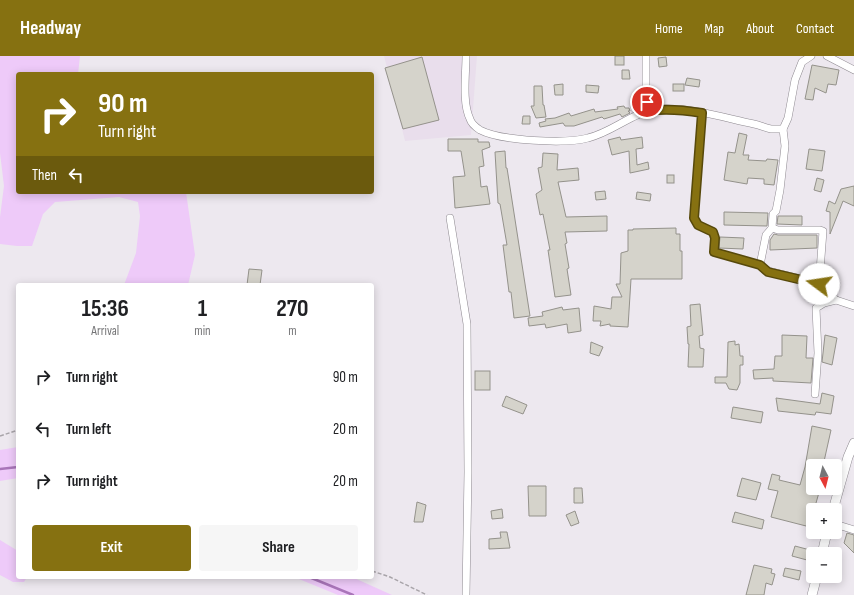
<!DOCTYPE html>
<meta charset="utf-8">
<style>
body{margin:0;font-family:"Sofia Sans Condensed",sans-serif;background:#f6f6f6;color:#202124;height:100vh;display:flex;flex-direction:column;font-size:15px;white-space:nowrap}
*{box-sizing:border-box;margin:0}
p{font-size:13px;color:#757577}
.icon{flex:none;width:22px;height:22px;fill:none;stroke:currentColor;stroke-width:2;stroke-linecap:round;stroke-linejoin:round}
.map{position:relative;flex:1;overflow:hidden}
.drawer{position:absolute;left:16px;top:227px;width:358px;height:296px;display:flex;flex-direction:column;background:#fff;border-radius:4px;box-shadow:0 2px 10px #0003}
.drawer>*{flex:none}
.guide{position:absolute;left:16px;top:16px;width:358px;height:122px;border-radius:4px;box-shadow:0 2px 10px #0003;background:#867111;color:#fff;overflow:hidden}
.needle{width:26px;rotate:173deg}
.buttons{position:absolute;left:806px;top:403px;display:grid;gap:8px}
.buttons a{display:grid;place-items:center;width:36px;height:36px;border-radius:4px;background:#fff;box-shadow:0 2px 10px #0003;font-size:20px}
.pin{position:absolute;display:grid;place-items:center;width:34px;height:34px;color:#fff;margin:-17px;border:2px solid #fff;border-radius:50%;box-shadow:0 1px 4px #0007}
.me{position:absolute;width:44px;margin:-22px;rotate:284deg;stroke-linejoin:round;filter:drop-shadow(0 0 3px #0008)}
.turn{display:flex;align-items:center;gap:14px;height:84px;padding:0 16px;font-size:18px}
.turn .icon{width:52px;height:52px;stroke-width:2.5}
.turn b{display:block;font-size:28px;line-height:34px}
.then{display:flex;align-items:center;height:38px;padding:0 16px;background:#0003;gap:8px;font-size:15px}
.eta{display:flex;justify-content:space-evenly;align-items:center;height:68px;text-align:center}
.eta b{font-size:24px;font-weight:700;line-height:28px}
.action{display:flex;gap:8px;margin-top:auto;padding:8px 16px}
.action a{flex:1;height:46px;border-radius:4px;background:#867111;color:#fff;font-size:16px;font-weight:700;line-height:46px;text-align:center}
.action a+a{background:#f6f6f6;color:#202124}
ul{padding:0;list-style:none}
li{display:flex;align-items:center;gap:12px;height:52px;padding:0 16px}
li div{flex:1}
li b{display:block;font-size:15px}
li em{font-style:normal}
header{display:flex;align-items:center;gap:24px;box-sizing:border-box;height:56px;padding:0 20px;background:#867111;color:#fff}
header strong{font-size:19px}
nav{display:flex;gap:22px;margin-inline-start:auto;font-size:14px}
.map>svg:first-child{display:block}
</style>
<header>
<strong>Headway</strong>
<nav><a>Home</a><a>Map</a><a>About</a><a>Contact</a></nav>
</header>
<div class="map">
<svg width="854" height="539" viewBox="0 0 854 539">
<rect width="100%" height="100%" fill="#ede8ef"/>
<!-- built -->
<polygon fill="#e9deec" points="384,0 477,0 471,79 405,85"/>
<!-- green -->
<g fill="#eecaf9">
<polygon points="0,0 80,0 78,18 18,18 18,136 186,136 195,199 188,229 124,229 136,197 140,160 138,146 119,141 55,146 43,158 32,190 17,190 0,188 0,161 4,130 0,97"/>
<polygon points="18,391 18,422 0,425 0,394"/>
<polygon points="0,484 18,495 18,521 27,521 24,526 13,526 0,519"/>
<polygon points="294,521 352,521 392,539 338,539"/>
</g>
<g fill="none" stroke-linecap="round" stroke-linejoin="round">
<!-- stream -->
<g stroke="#a975b9" stroke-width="2.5">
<polyline points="0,413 18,411"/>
<polyline points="309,521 353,539"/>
</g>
</g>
<!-- building -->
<g fill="#d5d3cb" stroke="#94928b">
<rect x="615" y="0" width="9" height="9"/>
<polygon points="422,1 439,64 403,73 385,12"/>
<polygon points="666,1 667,10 659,11 658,2"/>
<polygon points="812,9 839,14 836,29 828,28 826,37 815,32 813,44 805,43"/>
<polygon points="622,14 629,14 630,23 622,23"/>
<polygon points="687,22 700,24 699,31 685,29"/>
<polygon points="563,28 563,39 555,39 554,29"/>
<rect x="673" y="28" width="11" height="7"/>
<polygon points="586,29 599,30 598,37 586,36"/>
<polygon points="534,30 542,30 543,49 544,49 546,61 536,62 531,50 534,50"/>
<polygon points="624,50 625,52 629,52 630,55 628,55 630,57 622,61 620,58 604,63 602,61 574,70 565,70 563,67 540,71 539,67 546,65 545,63 555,62 569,57 571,60 594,53 595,56 618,53 617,51"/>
<polygon points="523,60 530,60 530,68 522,68"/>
<polygon points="739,77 747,79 743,99 749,99 748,104 766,105 767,103 778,104 774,129 764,128 764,123 748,122 747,128 724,124 728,96 735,97"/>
<polygon points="620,81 621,84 642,81 643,92 636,93 637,109 648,106 649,113 630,117 629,95 612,99 608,84"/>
<polygon points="448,83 478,83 478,86 489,86 490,91 482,94 484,110 479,111 481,131 487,130 490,148 455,152 453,121 465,120 461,95 448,95"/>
<polygon points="809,93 825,95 822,115 806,113"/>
<polygon points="505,95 506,112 507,112 530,260 514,262 511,236 509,236 503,189 507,189 500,148 498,147 495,96"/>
<polygon points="543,97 558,98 557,114 578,112 579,124 558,126 566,161 607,160 607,175 565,176 567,187 565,188 569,212 567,213 571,239 555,241 548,194 550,194 543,158 540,159 536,138 542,134 538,112 542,111"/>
<rect x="667" y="119" width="7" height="8"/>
<polygon points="817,122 824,124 821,136 814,134"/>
<polygon points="854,130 854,150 843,145 830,178 830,156 826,155 829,145 835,148 841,133"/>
<polygon points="605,135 606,143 596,144 595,136"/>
<polygon points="637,136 651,138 650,145 636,143"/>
<polygon points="724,156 768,157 767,170 724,169"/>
<polygon points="778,160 802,160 802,169 777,168"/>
<polygon points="676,172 676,178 680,178 680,195 682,195 682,223 631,223 628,271 610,270 610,268 600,270 601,265 593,265 594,250 611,253 612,241 622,241 616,228 620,228 621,197 628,195 628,174 633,174 633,173"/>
<polygon points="774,178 778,179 817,179 817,192 770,194 770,184"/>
<polygon points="720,181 744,182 743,193 719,192"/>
<polygon points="249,213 262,214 260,229 247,229"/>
<polygon points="700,248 703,279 699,280 700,292 704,293 703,311 688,311 689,288 688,288 687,271 691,270 690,249"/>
<polygon points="562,251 563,254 579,252 581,275 568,277 567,268 546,272 545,268 529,270 528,262 543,260 542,256"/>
<polygon points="782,279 807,280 806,302 813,302 811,327 773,325 773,322 754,323 753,314 774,313 775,300 782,300"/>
<polygon points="825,279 837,282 832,309 822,306"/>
<polygon points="735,285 735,289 739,288 740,300 743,300 743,309 740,309 740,327 737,334 729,333 726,327 715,327 715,321 727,321 728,286"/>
<polygon points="591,286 603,291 599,300 590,297"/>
<rect x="475" y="315" width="15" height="19"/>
<polygon points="822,337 834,340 831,358 816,356 815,359 778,355 776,342 820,348"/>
<polygon points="506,340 527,349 523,358 502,350"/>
<polygon points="733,351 763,356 761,367 731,362"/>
<polygon points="812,370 831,374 823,410 813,410 813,432 820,433 814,454 813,454 810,471 771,461 778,435 768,433 772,418 780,420 779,424 800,429 805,411"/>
<polygon points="742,422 761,427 756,444 737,440"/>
<polygon points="528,430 546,430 546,460 529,460"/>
<polygon points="574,432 582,432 583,447 574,447"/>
<polygon points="417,446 426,449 423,466 414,466"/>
<polygon points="502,453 503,462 492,463 491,455"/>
<polygon points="575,455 579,467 571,470 566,459"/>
<polygon points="735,456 764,464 762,473 732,466"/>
<polygon points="500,476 507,476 510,492 489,493 489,483 501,482"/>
<polygon points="847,477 854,479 854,497 844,487"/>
<polygon points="795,490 810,494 807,504 792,500"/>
<polygon points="754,509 772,513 771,517 775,518 772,529 766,527 764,539 746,539"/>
<polygon points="785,512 801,515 799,524 783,520"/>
</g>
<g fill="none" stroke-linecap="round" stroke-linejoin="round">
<defs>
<g id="minor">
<path d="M466,0c0,18 -4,47 4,63 1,4 7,9 10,11 21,11 86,14 108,8 26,-6 46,-28 73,-29 30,-2 64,9 93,15 6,1 11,4 17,5 4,0 8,0 12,0l5,-11 7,-38 7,-18 9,-6"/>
<polyline points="646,0 646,38 648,55"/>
<polyline points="827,0 854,14"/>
<polyline points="702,57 694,162 698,169 713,176 715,182 714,196 760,209 768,215 817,227 836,244 854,250"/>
<polyline points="450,162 467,268 468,416 466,539"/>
<polyline points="772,172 778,174 820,174 823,175 819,228"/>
<polyline points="760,209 766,179 772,172 773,158 776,155 780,134 785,90 783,73"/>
<polyline points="815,338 818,297 816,252 824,247 836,244"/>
<polyline points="835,468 854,474"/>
</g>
<g id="tertiary">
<polyline points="833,454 848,401 854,387"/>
<polyline points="822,498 827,476"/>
<polyline points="812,539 817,520"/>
</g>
</defs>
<!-- minor casing -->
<use href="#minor" stroke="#8e8990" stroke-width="8"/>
<!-- tertiary casing -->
<use href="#tertiary" stroke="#8e8990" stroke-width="10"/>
<!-- path -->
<g stroke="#a8a4a9" stroke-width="1.5" stroke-dasharray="4 2" stroke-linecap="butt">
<polyline points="0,380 18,374"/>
<polyline points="372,515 390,521 427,539"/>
</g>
<!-- minor -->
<use href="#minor" stroke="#fff" stroke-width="7"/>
<!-- tertiary -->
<use href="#tertiary" stroke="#fff" stroke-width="9"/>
</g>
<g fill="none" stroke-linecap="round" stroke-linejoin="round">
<defs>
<path id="route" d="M647,46l1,9c18,-3 36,-1 54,2l-8,105 4,7 15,7 2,6 -1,14 46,13 8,7 51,12"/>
</defs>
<!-- route casing -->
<use href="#route" stroke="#57490b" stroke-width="10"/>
<!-- route -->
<use href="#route" stroke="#867111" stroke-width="7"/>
</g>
</svg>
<div class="buttons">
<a><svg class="needle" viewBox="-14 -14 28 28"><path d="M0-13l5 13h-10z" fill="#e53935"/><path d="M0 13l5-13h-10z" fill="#757577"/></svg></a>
<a>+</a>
<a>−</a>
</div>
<div class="pin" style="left:647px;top:46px;background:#d93025"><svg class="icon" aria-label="arrive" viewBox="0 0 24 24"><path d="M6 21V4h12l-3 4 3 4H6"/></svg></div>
<svg class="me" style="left:819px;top:228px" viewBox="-20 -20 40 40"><circle r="19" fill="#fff"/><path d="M0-13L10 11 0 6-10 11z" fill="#867111"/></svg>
<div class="guide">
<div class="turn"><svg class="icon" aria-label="right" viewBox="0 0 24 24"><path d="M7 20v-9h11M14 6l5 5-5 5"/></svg><div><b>90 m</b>Turn right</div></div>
<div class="then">Then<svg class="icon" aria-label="left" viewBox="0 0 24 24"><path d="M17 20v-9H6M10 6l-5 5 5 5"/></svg></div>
</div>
<section class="drawer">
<div class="eta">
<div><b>15:36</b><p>Arrival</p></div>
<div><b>1</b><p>min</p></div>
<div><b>270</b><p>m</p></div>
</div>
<ul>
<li><svg class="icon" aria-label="right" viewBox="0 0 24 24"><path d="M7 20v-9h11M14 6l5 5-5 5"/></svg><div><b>Turn right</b></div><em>90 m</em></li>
<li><svg class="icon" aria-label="left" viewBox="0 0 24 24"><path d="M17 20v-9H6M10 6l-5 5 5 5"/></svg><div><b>Turn left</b></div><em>20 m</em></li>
<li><svg class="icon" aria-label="right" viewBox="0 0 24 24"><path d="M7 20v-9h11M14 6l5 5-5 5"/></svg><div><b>Turn right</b></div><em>20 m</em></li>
</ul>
<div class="action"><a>Exit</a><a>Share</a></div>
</section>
</div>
